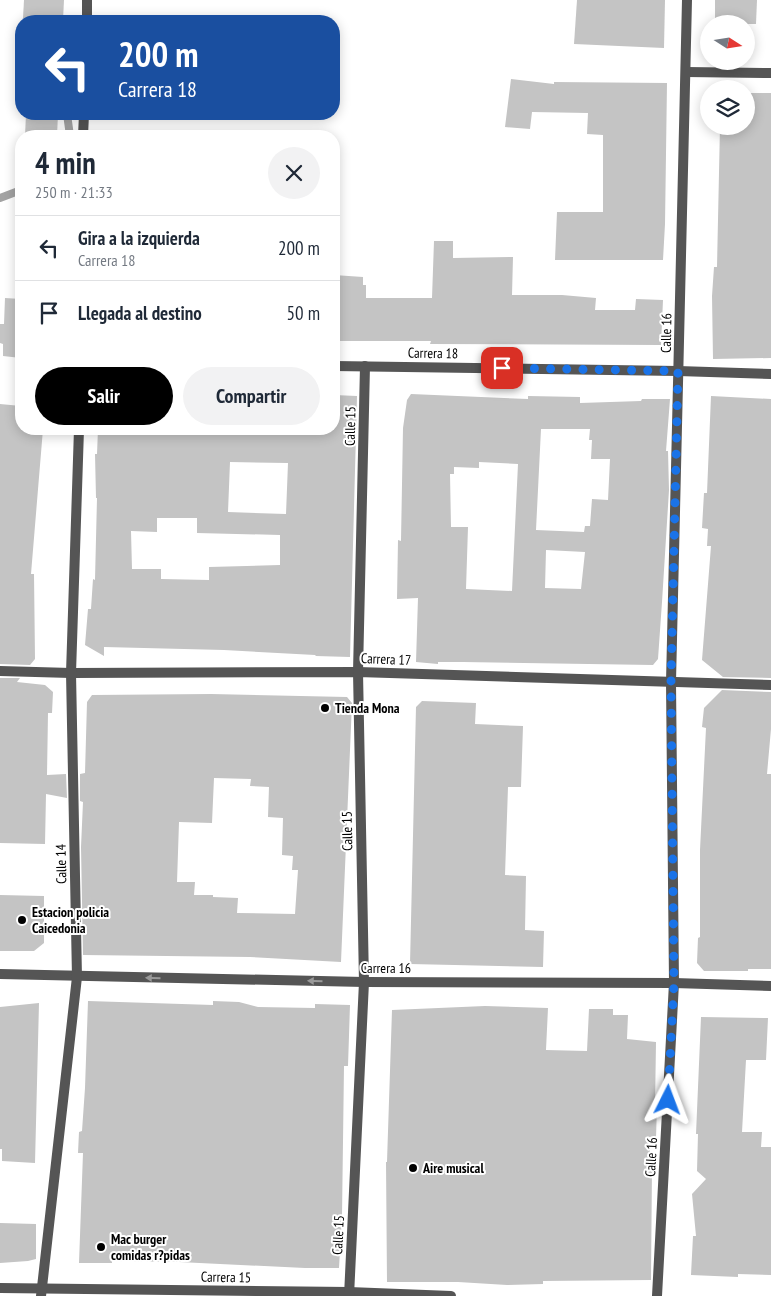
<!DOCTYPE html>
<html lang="es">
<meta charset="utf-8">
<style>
body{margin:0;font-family:"PT Sans Narrow",sans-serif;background:#f2f2f3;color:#1f2937;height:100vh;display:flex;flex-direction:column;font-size:19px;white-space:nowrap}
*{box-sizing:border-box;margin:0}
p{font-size:16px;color:#747a83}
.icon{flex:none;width:28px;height:28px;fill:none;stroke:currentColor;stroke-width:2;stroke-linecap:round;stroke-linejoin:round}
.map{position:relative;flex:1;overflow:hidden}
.side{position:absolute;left:15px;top:130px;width:325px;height:305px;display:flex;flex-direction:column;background:#fff;border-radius:20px;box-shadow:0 2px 12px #0003}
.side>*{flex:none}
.banner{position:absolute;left:15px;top:15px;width:325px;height:105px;border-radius:20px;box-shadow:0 2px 12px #0003;background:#1a4fa0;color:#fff;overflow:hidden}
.needle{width:32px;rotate:102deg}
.fabs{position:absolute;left:700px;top:15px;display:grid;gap:10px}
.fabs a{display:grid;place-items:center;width:55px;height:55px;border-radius:50%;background:#fff;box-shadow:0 2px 12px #0003;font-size:25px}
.pin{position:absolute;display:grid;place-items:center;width:42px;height:42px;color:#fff;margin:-21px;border-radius:10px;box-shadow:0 2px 8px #0006}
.me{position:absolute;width:55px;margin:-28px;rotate:3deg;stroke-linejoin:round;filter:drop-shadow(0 0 4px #0008)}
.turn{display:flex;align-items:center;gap:18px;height:105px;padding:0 20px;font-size:22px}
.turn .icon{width:65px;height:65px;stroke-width:2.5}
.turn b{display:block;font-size:35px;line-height:42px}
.round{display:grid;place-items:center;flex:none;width:52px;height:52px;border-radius:26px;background:#f2f2f3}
.head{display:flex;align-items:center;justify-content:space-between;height:85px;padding:0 20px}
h1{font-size:30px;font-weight:700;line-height:38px}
.cta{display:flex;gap:10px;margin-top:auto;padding:10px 20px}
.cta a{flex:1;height:58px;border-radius:30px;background:#000;color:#fff;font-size:20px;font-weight:700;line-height:58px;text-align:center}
.cta a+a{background:#f2f2f3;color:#1f2937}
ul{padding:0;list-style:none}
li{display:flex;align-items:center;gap:15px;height:65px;padding:0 20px;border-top:1px solid #e0e1e3}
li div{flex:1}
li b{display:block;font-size:19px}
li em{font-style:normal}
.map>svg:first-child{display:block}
</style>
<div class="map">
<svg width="771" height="1296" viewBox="0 0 771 1296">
<rect width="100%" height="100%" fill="#fff"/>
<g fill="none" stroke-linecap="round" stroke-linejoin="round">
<!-- stream -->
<g stroke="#a3a3a3" stroke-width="8">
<polyline points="67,114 70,136"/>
<polyline points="0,198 21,190"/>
</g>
</g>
<!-- building -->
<g fill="#c4c4c4" fill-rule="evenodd">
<polygon points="24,0 64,0 63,20 23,18"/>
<polygon points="577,0 665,0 664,48 574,44"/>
<polygon points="715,0 757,0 756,24 715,24"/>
<polygon points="511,79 554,84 554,82 667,83 665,224 663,260 555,260 557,212 603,212 603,135 587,134 588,113 532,112 530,129 505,127"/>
<polygon points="746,93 771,93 771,358 713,359 712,296 714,267 717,267 720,126 746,126"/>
<polygon points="26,114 58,114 57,136 25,136"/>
<polygon points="434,241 453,241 453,258 513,257 512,295 562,295 596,298 595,310 635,310 636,299 663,300 661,345 430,344 431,341 334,341 334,275 363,277 363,285 366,285 366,298 432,298"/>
<polygon points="5,298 21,299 21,358 3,356 3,344 0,343 0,324 4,324"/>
<path d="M411,394l117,5v-3l52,1v6l61,-2 1,-2h28l-4,52h2l1,39 -7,112 -4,57 -5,6 -190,-3h-25v2l-22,-2 2,-64 -21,1 1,-59 3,1 2,-113 4,-28zM541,429h49l-1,11h3l-1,19h19l-2,41 -16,-1 -2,27h-5l-1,6 -48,-2zM479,462l39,2 -6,127 -46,-2 2,-62h-17l-1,-53h4v-7l25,1zM546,550l39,2 -4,37 -36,-1z"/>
<path d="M334,395l23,1 -7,261 -34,-1 -1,-1 -91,-5 -120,-3v9l-19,-11 3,-36h3l2,-30 2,1 2,-82h-1l-1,-44h2l1,-25h236zM230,462l58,1 -2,51 -58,-2zM157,518h40v15l83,2v30l-71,2v13l-48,-1v-10h-29l-1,-38 26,1z"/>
<polygon points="711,396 771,399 771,678 723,677 702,660 711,546 707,546 708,529 702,528 704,493 707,493"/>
<polygon points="0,404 21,406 21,429 43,429 31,574 34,574 35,659 30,665 0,664"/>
<polygon points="0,678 20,678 17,682 45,685 53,692 52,713 48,713 47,775 66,774 67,798 46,794 45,844 0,843"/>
<polygon points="722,690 771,692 771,729 767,774 771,774 771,969 748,969 748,971 704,971 697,963 698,938 700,937 700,850 706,728 702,727 704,708"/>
<path d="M211,694l136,3 5,6 -11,259 -91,-5 -167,-2 -2,-108 2,-45 -3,-1v-27l5,-1 2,-71 5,-7zM214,778l37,1 -1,7 19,1 -1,30 15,1 -1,37 11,1 -1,14h6l-3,44 -58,-1 1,-15 -25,-1v-2h-19l1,-13h-18l2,-60 33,1z"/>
<polygon points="422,701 476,703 475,724 523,726 521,787 508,787 505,875 526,876 525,930 544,931 543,967 410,964 416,707"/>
<polygon points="0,895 44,896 44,943 34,951 0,951"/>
<polygon points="88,1001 213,1005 213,1001 239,1002 258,1007 315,1008 315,1004 350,1005 348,1066 344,1066 342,1216 339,1268 305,1268 179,1262 112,1261 112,1263 79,1263 83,1153 78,1153 79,1132 82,1131 85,1088"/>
<polygon points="39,1003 35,1163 2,1161 2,1149 0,1149 0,1007"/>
<polygon points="485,1006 548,1008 546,1050 587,1051 589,1009 613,1009 613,1015 628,1015 627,1039 656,1042 655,1106 657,1106 656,1138 648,1137 652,1166 651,1280 543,1281 543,1284 507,1285 458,1282 387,1282 386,1162 387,1162 392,1010"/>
<polygon points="701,1017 768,1018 766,1060 746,1060 742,1132 762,1132 761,1147 771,1147 771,1275 738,1274 738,1277 691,1275 693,1236 696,1236 692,1194 706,1179 697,1171 698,1134 696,1134"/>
<polygon points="0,1223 36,1224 36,1259 28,1261 0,1263"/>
</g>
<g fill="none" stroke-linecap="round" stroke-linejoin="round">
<!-- minor -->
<g stroke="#555" stroke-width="10">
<polyline points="87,21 87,0"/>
<polyline points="686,72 771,73"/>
<polyline points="83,136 84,114"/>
<polyline points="334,366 678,371 771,374"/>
<polyline points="0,671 71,673 358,672 771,685"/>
<polyline points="0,974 364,982 674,983 771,986"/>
<polyline points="0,1288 349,1292 451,1296"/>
<polyline points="41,1296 77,977 71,673 79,429"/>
<polyline points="349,1296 364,982 358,672 365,366"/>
<polyline points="657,1296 674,983 671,682 687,0"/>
</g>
</g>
<!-- one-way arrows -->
<defs><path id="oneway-solid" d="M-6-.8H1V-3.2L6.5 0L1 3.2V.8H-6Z" transform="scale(1.25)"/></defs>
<g fill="#999">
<use href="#oneway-solid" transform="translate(153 978) rotate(-179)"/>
<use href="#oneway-solid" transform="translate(315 981) rotate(-179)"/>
</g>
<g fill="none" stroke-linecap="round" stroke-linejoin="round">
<!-- route -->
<polyline stroke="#1a73e8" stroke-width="9" stroke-dasharray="0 16.2" points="502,368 678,371 671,682 674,983 668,1100"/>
</g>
<!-- markers -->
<g fill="#000" stroke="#fff" stroke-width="2">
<circle cx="325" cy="708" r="5"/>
<circle cx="22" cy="920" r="5"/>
<circle cx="413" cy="1168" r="5"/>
<circle cx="101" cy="1247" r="5"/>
</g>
<g text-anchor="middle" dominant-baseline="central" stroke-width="4" stroke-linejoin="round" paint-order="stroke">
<!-- street labels -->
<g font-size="14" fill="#000" stroke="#fff">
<text transform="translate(666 333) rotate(-89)">Calle 16</text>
<text transform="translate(433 353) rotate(1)">Carrera 18</text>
<text transform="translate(350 426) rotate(-89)">Calle 15</text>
<text transform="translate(386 659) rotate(2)">Carrera 17</text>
<text transform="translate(347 831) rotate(-91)">Calle 15</text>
<text transform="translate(61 864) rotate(-91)">Calle 14</text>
<text x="386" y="968">Carrera 16</text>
<text transform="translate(651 1157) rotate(-87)">Calle 16</text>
<text transform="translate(338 1235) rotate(-87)">Calle 15</text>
<text transform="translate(226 1277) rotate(1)">Carrera 15</text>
</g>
<!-- poi labels -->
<g font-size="14" font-weight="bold" fill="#000" stroke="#fff" text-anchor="start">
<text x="335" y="708">Tienda Mona</text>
<text x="32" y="912">Estacion policia<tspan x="32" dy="16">Caicedonia</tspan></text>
<text x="423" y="1168">Aire musical</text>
<text x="111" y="1239">Mac burger<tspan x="111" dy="16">comidas r?pidas</tspan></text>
</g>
</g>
</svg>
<div class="fabs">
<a><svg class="needle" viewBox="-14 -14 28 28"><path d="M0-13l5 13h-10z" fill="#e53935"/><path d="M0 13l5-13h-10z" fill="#747a83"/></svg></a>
<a><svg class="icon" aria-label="layers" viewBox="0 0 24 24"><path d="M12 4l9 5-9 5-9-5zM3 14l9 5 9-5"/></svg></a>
</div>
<div class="pin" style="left:502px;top:368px;background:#d93025"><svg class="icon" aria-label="arrive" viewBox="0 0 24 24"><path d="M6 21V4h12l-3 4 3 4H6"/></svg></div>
<svg class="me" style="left:668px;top:1100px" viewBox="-20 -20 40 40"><path d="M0-17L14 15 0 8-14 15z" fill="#1a73e8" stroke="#fff" stroke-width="4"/></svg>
<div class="banner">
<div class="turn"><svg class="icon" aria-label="left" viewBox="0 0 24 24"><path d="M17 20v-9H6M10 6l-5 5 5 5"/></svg><div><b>200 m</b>Carrera 18</div></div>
</div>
<section class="side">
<div class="head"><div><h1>4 min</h1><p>250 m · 21:33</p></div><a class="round"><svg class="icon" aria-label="close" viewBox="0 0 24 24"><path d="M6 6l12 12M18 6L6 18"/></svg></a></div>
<ul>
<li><svg class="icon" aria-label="left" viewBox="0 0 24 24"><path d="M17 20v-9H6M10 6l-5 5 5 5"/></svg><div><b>Gira a la izquierda</b><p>Carrera 18</p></div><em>200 m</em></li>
<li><svg class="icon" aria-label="arrive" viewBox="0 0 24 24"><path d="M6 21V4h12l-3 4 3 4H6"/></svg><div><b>Llegada al destino</b></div><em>50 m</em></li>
</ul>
<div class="cta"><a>Salir</a><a>Compartir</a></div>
</section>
</div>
